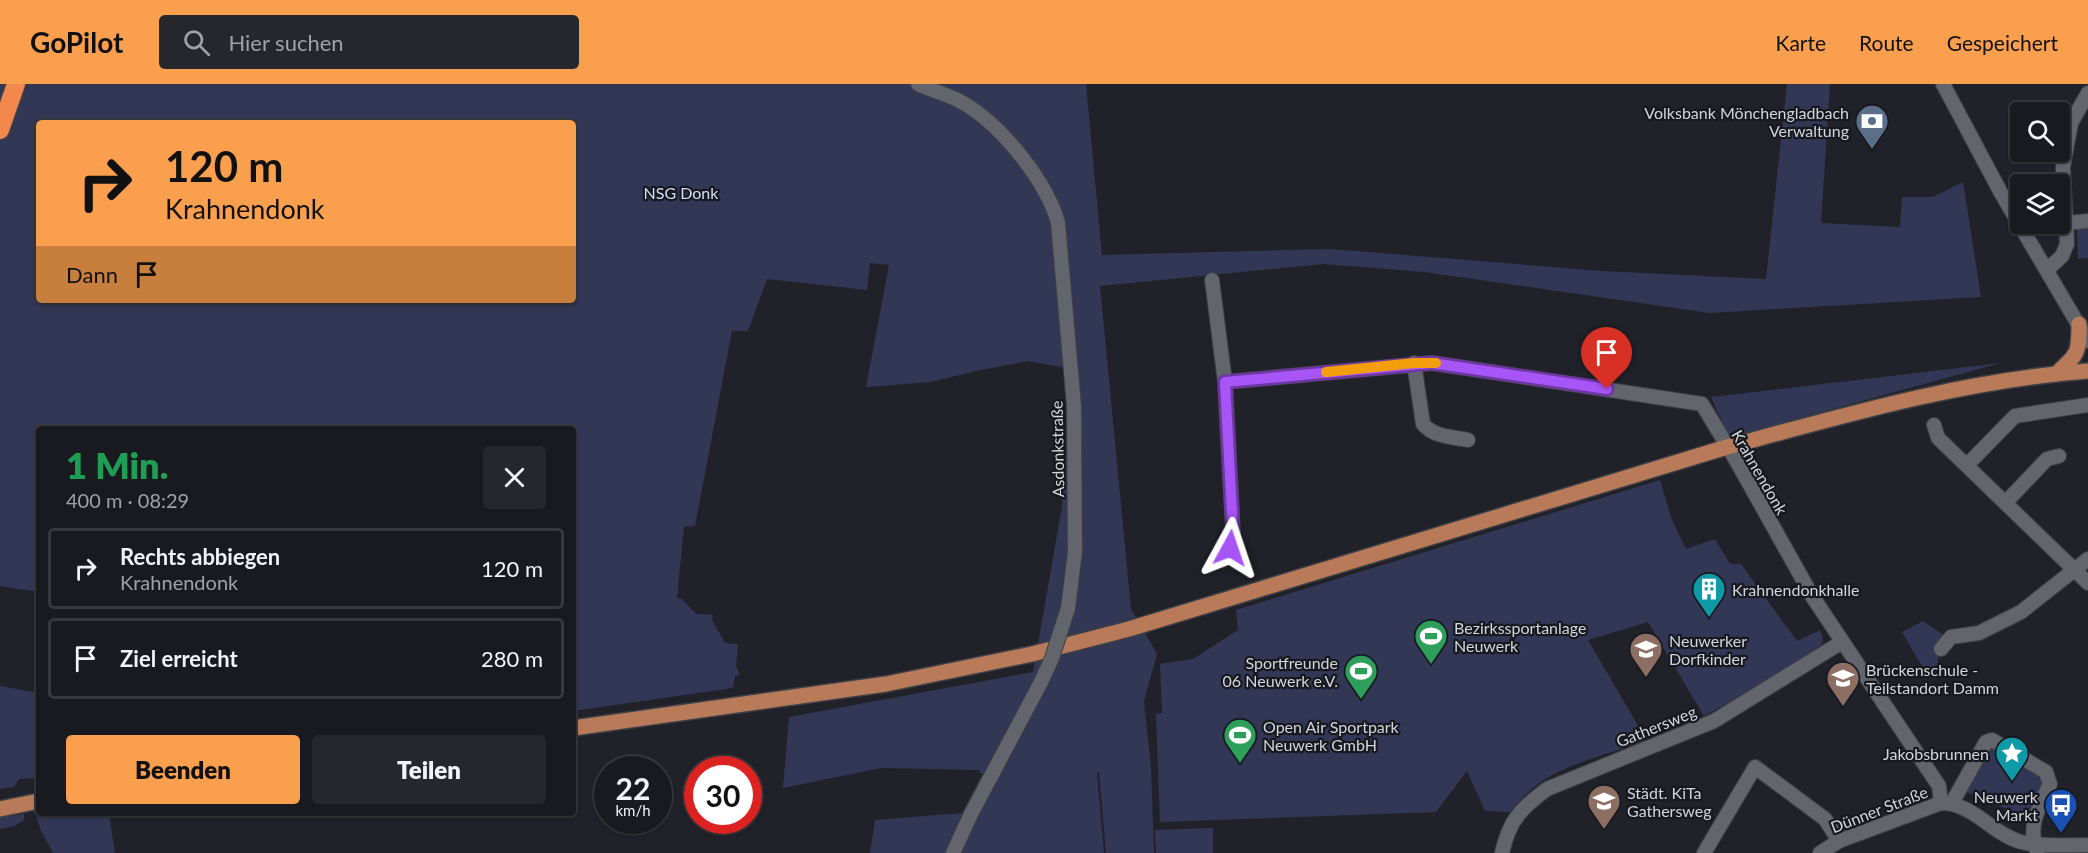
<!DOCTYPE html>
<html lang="de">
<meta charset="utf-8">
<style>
body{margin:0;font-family:Lato,sans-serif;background:#26272c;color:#f1f3f6;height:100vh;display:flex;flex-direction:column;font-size:22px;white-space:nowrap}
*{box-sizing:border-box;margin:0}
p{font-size:20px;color:#9fa1a4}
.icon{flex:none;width:33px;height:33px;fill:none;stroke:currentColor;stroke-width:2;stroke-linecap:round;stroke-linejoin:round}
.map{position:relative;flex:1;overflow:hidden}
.side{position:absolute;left:36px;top:342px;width:540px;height:390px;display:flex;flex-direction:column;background:#191a1f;border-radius:6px;box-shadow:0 2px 4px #0004,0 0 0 2px #37383d}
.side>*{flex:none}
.top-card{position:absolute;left:36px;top:36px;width:540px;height:183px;border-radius:6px;box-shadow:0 2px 4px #0004,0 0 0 2px #37383d;background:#fa9f4e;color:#111;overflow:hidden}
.tools{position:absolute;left:2010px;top:18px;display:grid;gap:12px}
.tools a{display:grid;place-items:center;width:60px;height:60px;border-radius:6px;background:#191a1f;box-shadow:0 2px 4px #0004,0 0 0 2px #37383d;font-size:30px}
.speed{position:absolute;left:594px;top:672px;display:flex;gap:12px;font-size:30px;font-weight:700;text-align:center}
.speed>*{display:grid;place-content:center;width:78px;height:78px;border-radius:50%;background:#191a1f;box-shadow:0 2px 4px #0004,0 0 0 2px #37383d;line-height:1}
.speed small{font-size:15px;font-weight:400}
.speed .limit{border:9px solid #d22;background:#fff;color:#111}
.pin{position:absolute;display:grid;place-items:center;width:51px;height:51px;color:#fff;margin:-62px -26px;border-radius:50% 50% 50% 0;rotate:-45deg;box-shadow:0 0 6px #0007}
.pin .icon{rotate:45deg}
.me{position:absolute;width:66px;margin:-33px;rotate:5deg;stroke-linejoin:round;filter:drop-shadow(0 0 4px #0008)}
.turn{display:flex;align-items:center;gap:21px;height:126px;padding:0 30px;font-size:27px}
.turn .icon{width:78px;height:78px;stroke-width:2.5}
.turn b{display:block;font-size:42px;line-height:51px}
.then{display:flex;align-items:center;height:57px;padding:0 30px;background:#0003;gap:12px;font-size:22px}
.round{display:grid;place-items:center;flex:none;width:63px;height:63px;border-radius:6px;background:#26272c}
.head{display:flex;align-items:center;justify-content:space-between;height:102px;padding:0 30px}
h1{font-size:36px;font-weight:800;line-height:45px;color:#1e9e55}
.primary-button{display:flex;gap:12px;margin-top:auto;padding:12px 30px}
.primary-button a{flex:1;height:69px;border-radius:6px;background:#fa9f4e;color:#111;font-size:24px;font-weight:800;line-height:69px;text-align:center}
.primary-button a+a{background:#26272c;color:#f1f3f6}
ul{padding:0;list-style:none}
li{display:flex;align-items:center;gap:18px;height:81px;margin:0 12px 9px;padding:0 18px;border:3px solid #37383d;border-radius:6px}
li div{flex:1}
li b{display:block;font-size:22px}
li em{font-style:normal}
header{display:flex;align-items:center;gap:36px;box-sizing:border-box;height:84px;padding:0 30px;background:#fa9f4e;color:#111}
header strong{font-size:28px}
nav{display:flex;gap:33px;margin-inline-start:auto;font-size:21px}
.search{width:420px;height:54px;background:#26272c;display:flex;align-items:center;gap:15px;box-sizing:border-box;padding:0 21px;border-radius:6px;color:#9fa1a4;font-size:22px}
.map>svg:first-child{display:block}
</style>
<header>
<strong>GoPilot</strong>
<div class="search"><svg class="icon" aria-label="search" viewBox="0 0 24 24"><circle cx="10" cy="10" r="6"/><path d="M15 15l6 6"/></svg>Hier suchen</div>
<nav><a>Karte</a><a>Route</a><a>Gespeichert</a></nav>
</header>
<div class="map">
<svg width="2088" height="769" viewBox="0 0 2088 769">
<rect width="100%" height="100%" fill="#212229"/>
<!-- green -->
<g fill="#323756" fill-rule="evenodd">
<path d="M0,0h1086l16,171 229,-6 271,22 164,8 21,-195h43l-9,139 79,4 2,-30h31l30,-15 18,115 -271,16 -286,-41 -100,-8 -224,22 31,323 26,45 -13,47 7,66 3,86h-48l-7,-81 -2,1 7,80h-234l5,-33 87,-7 21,-40h-3v-3l-99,-2 -98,20 6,-71 244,-45 29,-165 5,-72v-67l-39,-7 -52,10 -45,11 -65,5 23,-122 -19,-2 -3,27 -100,-11 -19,52h-16l-37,195 -11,1 -7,71 5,1 14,15 17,1 -1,5 13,23 13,1 -2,22 4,9 -5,1 -2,12 -160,23v-282h-534v163l-39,-6zM39,39h534v177h-534z"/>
<polygon points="2088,144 2088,174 2078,175 2077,145"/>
<polygon points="2001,279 1793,336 1730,355 1711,313"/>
<path d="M1660,396l12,40 14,29 29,-10 15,25h11l56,77 23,-11 3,8 -2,7 -58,39 -59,32 -56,-94 -60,18 59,101c-30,10 -82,23 -106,41 -12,8 -21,18 -31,30l-25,-1 -18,-40 -31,41 -276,10 -4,-108 6,-1 -2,-49 33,-5 45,-29 -2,-20z"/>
<polygon points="1923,537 1942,550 1935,595 1920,579 1902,548"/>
<polygon points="0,602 39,609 39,694 19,695 14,703 0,705"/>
<polygon points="1988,661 2043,693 2044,703 2030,735 1962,706"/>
<polygon points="39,726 39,729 113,729 109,730 115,769 53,769 41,747 35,728"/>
<polygon points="24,730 24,736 15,742 0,745 0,733"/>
<polygon points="1213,744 1213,769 1156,769 1155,746"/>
</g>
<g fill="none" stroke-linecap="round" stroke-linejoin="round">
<defs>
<g id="minor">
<path d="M918,0c16,8 33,11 47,20 37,22 82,78 93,119l16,183 1,146 -7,56"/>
<polyline points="1943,0 2001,109 2088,257"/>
<polyline points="2066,139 2088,137"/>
<polyline points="2048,185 2062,172 2067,160 2063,83 2071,39 2088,9"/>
<polyline points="1212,196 1225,298 1233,448 1230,463"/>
<path d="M1414,279l9,61c11,13 29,13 45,16"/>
<polyline points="1225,298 1432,279 1702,320 1737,378 1812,512 1939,702 1941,719"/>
<polyline points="1934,341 1938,354 2088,499"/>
<polyline points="1967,381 2015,332 2088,321"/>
<polyline points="2006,418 2047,375 2059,372"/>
<polyline points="1941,565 1951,553 1979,549 2021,528 2088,475"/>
<path d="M1952,719l34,-61 6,-2 54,32 4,12c-11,23 -23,42 -13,67"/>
<polyline points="953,769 971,730 1041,598"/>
<path d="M1502,769c7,-32 18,-44 45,-64l167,-68 128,-79"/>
<polyline points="1704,769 1755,683 1825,735 1839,757"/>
<path d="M1820,769l19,-12 102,-38c32,0 51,31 80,39 21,5 46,3 67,3"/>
</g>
<g id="major">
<path d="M2056,290c22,-20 23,-20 23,-50"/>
<path d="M573,644l313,-44 146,-30 97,-25 598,-182c118,-32 238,-67 361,-76"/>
<polyline points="0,725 39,717"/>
</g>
<polyline id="highway" points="0,46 16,0"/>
</defs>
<!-- minor casing -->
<use href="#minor" stroke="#3f4046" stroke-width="16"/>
<!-- major casing -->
<use href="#major" stroke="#3f4046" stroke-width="18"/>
<!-- highway casing -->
<use href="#highway" stroke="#3f4046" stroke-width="21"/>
<!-- minor -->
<use href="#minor" stroke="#63656d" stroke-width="14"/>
<!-- major -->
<use href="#major" stroke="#b97a5a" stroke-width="15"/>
<!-- highway -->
<use href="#highway" stroke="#f3884e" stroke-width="18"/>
<defs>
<polyline id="minor-bridge" points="1041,598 1052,574 1068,524"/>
</defs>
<!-- minor-bridge casing -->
<use href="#minor-bridge" stroke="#3f4046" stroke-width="16" stroke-linecap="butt"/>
<!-- minor-bridge -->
<use href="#minor-bridge" stroke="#63656d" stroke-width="14"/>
</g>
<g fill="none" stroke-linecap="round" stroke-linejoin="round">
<defs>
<polyline id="route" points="1230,464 1233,448 1225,298 1432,279 1607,305"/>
</defs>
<!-- route casing -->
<use href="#route" stroke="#6d37a1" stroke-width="15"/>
<!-- route -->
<use href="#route" stroke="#a855f7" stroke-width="10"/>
<!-- slow -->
<polyline stroke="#f59e0b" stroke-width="10" points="1326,288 1414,279 1436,279"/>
</g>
<!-- icons -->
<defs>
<symbol id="bank-pin" viewBox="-11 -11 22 30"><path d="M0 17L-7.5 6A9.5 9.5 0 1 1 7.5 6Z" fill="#5c6f8a" stroke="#171920"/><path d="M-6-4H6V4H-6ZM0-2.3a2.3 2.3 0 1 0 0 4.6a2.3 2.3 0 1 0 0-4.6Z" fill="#fff"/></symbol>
<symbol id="building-pin" viewBox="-11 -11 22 30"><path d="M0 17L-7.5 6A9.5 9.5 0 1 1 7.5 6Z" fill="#0f9aa8" stroke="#171920"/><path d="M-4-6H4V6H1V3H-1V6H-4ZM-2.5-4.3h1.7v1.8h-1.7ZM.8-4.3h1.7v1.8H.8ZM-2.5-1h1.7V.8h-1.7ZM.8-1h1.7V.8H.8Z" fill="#fff"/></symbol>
<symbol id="stadium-pin" viewBox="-11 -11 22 30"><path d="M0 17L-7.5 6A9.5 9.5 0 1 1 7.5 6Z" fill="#2e9e5b" stroke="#171920"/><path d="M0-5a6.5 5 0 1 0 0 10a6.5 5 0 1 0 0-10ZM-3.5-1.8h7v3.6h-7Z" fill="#fff"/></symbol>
<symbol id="school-pin" viewBox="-11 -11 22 30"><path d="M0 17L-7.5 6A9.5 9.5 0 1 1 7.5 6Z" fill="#8d6e63" stroke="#171920"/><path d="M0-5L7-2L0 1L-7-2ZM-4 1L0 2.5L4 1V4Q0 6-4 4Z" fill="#fff"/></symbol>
<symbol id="sight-pin" viewBox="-11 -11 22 30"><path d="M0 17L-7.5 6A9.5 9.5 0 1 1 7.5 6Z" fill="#0f9aa8" stroke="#171920"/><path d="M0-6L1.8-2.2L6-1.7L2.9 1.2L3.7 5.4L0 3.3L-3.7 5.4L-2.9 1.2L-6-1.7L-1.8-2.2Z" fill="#fff"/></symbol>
<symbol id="bus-pin" viewBox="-11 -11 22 30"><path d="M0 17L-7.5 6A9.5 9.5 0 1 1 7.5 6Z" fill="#1a4fb4" stroke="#171920"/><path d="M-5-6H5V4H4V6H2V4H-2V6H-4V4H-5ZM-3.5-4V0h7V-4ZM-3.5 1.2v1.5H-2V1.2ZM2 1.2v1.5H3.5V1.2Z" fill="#fff"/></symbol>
</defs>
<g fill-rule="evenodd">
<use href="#bank-pin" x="1853" y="18" width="38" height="52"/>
<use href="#building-pin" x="1690" y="486" width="38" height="52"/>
<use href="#stadium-pin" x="1412" y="533" width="38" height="52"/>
<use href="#school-pin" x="1627" y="546" width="38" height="52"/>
<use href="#stadium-pin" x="1342" y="568" width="38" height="52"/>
<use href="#school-pin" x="1824" y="575" width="38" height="52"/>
<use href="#stadium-pin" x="1221" y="632" width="38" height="52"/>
<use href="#sight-pin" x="1993" y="650" width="38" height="52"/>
<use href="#school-pin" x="1585" y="698" width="38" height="52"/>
<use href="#bus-pin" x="2042" y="702" width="38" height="52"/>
</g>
<g text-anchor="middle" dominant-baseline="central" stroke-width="4.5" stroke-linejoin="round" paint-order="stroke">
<!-- poi labels -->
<g font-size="16" fill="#d4d5da" stroke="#171920" text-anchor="start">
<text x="1849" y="28" text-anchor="end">Volksbank Mönchengladbach<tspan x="1849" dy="18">Verwaltung</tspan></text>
<text x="1732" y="505">Krahnendonkhalle</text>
<text x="1454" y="543">Bezirkssportanlage<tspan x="1454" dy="18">Neuwerk</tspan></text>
<text x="1669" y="556">Neuwerker<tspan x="1669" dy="18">Dorfkinder</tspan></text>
<text x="1338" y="578" text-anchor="end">Sportfreunde<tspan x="1338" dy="18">06 Neuwerk e.V.</tspan></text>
<text x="1866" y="585">Brückenschule -<tspan x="1866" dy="18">Teilstandort Damm</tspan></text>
<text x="1263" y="642">Open Air Sportpark<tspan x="1263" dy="18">Neuwerk GmbH</tspan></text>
<text x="1989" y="669" text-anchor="end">Jakobsbrunnen</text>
<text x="1627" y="708">Städt. KiTa<tspan x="1627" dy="18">Gathersweg</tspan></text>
<text x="2038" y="712" text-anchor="end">Neuwerk<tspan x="2038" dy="18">Markt</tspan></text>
</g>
<!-- park labels -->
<g font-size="16" fill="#d8def9" stroke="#171920">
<text x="681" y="108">NSG Donk</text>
</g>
<!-- street labels -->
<g font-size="16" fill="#d4d5da" stroke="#171920">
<text transform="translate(1057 365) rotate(-91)">Asdonkstraße</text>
<text transform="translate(1760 388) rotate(60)">Krahnendonk</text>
<text transform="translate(1656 642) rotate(-22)">Gathersweg</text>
<text transform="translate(1879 725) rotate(-21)">Dünner Straße</text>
</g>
</g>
</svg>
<div class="tools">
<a><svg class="icon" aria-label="search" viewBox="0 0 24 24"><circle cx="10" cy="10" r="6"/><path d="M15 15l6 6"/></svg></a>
<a><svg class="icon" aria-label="layers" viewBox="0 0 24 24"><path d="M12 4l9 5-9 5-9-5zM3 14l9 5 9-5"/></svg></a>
</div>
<div class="speed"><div>22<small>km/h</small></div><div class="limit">30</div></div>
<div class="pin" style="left:1607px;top:305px;background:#d93025"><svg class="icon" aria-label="arrive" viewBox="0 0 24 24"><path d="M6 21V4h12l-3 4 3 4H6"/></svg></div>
<svg class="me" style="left:1230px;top:464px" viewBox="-20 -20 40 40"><path d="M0-17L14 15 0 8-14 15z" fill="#a855f7" stroke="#fff" stroke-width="4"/></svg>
<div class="top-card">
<div class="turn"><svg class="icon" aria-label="right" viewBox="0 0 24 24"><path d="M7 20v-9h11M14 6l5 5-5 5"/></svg><div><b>120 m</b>Krahnendonk</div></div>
<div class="then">Dann<svg class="icon" aria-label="arrive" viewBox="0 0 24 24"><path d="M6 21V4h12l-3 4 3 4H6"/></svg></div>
</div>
<section class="side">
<div class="head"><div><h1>1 Min.</h1><p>400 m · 08:29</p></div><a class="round"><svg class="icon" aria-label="close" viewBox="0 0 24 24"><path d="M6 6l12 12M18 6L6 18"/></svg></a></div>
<ul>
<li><svg class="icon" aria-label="right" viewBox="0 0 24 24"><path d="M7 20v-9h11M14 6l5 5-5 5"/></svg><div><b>Rechts abbiegen</b><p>Krahnendonk</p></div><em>120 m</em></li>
<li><svg class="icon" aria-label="arrive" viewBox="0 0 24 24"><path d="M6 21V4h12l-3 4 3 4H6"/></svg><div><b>Ziel erreicht</b></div><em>280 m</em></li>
</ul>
<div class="primary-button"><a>Beenden</a><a>Teilen</a></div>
</section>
</div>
